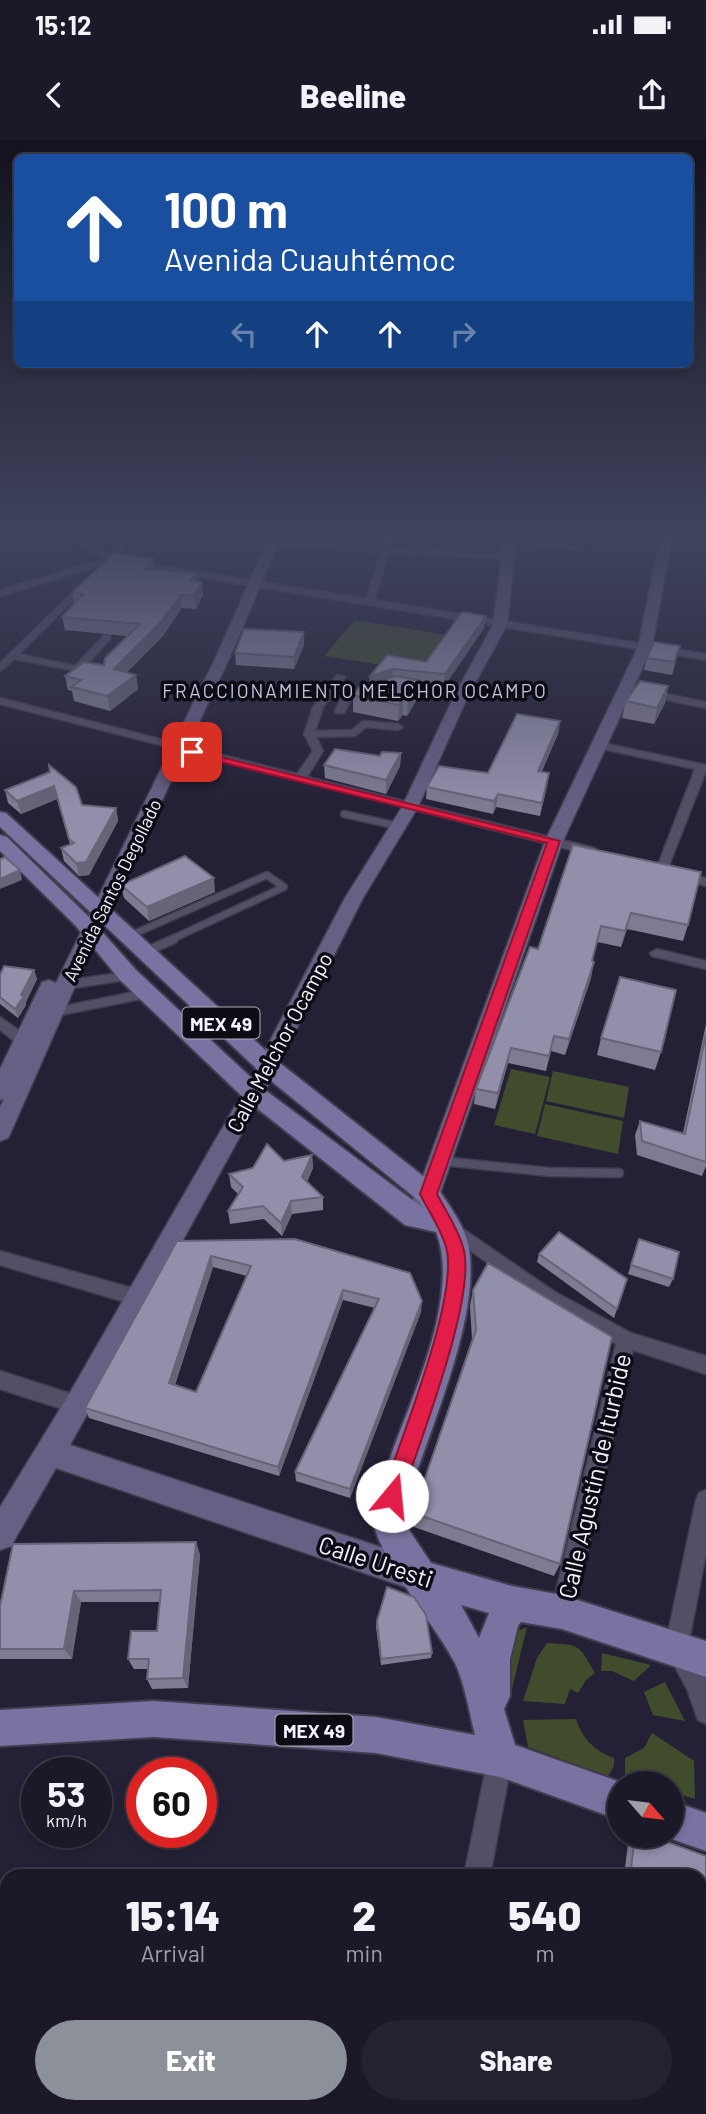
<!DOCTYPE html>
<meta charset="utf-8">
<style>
body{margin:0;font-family:Barlow,sans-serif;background:#242230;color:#f1f3f6;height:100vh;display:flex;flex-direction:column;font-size:26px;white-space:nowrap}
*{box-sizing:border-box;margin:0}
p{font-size:23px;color:#a0a0a8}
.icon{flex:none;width:38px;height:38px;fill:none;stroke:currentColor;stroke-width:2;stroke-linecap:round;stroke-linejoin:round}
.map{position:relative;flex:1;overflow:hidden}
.details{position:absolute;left:0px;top:1729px;width:707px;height:245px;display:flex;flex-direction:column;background:#1b1928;border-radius:21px 21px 0 0;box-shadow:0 4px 10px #0003,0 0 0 2px #393845}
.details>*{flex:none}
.top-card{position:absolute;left:14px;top:14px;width:679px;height:214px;border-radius:10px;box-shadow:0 4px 10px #0003,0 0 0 2px #393845;background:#1a4fa0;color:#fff;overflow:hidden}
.needle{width:46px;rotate:118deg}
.tools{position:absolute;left:607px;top:1631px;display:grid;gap:14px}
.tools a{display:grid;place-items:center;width:77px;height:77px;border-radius:50%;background:#1b1928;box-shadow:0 4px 10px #0003,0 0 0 2px #393845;font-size:35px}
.speed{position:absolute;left:21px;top:1617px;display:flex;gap:14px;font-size:35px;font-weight:700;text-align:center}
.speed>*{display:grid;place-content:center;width:91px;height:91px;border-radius:50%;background:#1b1928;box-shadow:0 4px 10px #0003,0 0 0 2px #393845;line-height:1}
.speed small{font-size:18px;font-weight:400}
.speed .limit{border:10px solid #d22;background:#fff;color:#111}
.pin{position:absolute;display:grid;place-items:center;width:60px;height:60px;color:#fff;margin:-30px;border-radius:14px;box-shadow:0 4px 10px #0006}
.me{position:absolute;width:77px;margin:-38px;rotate:17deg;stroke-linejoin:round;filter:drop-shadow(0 0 5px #0008)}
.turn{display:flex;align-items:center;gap:24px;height:147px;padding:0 35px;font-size:32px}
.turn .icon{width:91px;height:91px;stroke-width:2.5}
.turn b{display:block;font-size:49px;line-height:60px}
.lanes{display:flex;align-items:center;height:66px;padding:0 35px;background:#0003;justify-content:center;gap:35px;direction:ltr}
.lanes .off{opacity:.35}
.eta{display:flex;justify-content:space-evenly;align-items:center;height:119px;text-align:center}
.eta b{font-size:42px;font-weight:800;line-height:49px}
.cta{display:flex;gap:14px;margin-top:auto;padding:14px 35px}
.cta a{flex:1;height:80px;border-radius:42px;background:#8c9099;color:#fff;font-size:28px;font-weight:800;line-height:80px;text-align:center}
.cta a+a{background:#242230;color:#f1f3f6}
.status{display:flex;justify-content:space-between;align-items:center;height:49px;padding:0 35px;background:#1b1928;direction:ltr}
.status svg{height:19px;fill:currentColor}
header{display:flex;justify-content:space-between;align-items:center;height:91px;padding:0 35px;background:#1b1928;font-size:32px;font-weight:800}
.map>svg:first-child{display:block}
</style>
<div class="status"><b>15:12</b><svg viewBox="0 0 49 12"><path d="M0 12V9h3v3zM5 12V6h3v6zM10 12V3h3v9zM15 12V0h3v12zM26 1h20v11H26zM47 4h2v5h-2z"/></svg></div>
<header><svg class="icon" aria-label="back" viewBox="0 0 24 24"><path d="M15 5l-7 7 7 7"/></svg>Beeline<svg class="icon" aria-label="share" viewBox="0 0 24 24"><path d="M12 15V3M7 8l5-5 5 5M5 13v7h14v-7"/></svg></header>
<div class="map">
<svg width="706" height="1974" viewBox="0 0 706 1974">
<rect width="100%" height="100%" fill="#242136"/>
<!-- green -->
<g fill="#414c2c">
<polygon points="355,480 446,495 420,531 324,516"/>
<polygon points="511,929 550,937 535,994 494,985"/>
<polygon points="553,931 629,947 624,978 546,961"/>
<polygon points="545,964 623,981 618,1014 537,996"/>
<polygon points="527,1487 509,1561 501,1535 515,1492"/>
<path d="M547,1503c35,2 31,1 48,30l-9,7 -8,13 -8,-4 -5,15 -42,-3 14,-43z"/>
<polygon points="602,1513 651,1525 634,1541 612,1531 601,1531"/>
<polygon points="665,1542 685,1581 653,1575 644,1552"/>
<path d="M576,1579c6,20 19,32 38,39v8l-6,10 -80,-29 -5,-27z"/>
<polygon points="652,1593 694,1621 695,1659 672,1652 672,1643 646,1643 625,1636 625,1618 644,1608"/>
</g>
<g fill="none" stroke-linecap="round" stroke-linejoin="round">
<defs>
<g id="lane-far1">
<polyline points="344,674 398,686"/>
<polyline points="129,796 267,735 284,747 170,800"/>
</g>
<g id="lane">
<polyline points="147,811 174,799"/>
<polyline points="66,845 125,836"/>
<polyline points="55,872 145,854"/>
<polyline points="442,1021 550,1032 619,1033"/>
</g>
<g id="street">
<polygon points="26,393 39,393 0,404 0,400"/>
<polygon points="60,393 69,393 109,415 127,393 135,393 115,418 366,459 381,412 262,405 258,403 262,401 382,407 387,393 395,393 390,408 507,415 511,417 510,419 389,413 374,460 706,514 706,520 111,423 107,428 100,426 0,456 0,450 104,419"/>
<polygon points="510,398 582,406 586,408 582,410 507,402"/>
<polygon points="85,440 92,442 19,514 75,526 104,495 110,495 110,499 84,528 99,531 99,535 14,519 0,531 0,523"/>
<polygon points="337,535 345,537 323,567 315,591 352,590 363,581 398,584 403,587 398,590 366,587 355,596 316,597 323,611 307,637 595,708 597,711 591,715 0,564 0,558 297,634 313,611 304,594 313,567"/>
<polygon points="397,545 461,553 466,556 461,559 393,550 392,548"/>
<polygon points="647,550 706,562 706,568 643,555 643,551"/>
<polygon points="356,551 374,552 379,555 374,558 351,559 344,573 336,573 335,571 343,555"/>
<polygon points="598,602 706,625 706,631 666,733 658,733 656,730 695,629 594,607 594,603"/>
<polygon points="680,731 706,738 706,746 676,738 674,735"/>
<polygon points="657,809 706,821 706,829 652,816 650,813"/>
<polygon points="0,877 27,896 41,898 43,902 41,906 18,904 0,890"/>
<polygon points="450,1080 555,1152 631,1193 706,1216 706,1234 633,1210 573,1472 570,1480 562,1483 554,1480 551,1472 616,1204 543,1162 444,1092 441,1087 444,1082"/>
<polygon points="0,1111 139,1150 145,1153 148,1158 145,1163 139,1166 0,1125"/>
<polygon points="0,1231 78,1256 85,1259 88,1265 85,1271 78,1274 0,1249"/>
<polygon points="706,1350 706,1413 688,1506 706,1538 706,1584 698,1580 687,1549 665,1508 696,1360 699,1353"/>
<polygon points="500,1606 508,1610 512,1618 490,1736 464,1736 488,1618 492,1610"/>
<polygon points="0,1766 7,1768 7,1794 0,1792"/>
<polygon points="415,1967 443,1967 441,1974 413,1974"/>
<polygon points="455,1967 496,1967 499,1974 458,1974"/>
</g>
<g id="secondary">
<polygon points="271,393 283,393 229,519 91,810 11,992 8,998 0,1001 0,967 4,959 0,960 0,929 42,842 49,840 56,843 215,519"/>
<polygon points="505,393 517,393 507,485 468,556 418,667 363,758 264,953 70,1305 420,1420 431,1425 436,1436 431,1447 420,1452 56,1328 11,1406 0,1410 0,1367 68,1256 243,952 345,758 402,667 454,556 493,485"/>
<polygon points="661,393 673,393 652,507 563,701 440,1054 427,1078 418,1081 409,1078 406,1071 417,1052 545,701 638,507"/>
</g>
<g id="primary">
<path d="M0,672l6,1 270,247 161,127c12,18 28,39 32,61 12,72 -44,192 -65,263l5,19 22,33 81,23 50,9 144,46v36l-144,-48 -41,-7 -3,4 -8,33v37l-6,13 11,36 108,38h-3v37l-120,-43 -124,-24 -222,-16 -154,9v-36l154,-9 222,16 99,18c-6,-23 -10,-51 -20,-72 -18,-36 -88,-119 -83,-154 3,-17 12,-35 18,-51 21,-60 71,-163 46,-226l-31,-7 -160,-126 -125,-119 -45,-55 -75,-74v-16l7,2 82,80 47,53 125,117 162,121 -4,-7 -159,-129 -260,-245zM461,1465l28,8 -10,25z"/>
<polygon points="672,1661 706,1673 706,1711 663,1696 672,1696"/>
</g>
</defs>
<!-- lane-far1 casing -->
<use href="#lane-far1" stroke="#413d4f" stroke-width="9"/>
<!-- lane casing -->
<use href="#lane" stroke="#413d4f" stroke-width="11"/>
<!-- street casing -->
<use href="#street" stroke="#413d4f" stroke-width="3"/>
<!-- secondary casing -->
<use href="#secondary" stroke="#413d4f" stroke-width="3"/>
<!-- primary casing -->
<use href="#primary" stroke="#413d4f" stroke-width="4"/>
<!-- lane-far1 -->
<use href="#lane-far1" stroke="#534f67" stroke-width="6"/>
<!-- lane -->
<use href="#lane" stroke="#534f67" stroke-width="8"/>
<!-- street -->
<use href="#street" fill="#534f67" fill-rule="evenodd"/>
<!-- secondary -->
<use href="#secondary" fill="#666084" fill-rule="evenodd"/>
<!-- primary -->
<use href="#primary" fill="#7a72a1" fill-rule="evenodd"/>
</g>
<!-- wall -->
<g fill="#7e7b92" fill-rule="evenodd">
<polygon points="153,419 154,429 197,442 203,455 196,469 182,468 163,496 127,532 136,535 138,549 110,571 74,561 72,551 68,550 65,536 104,525 127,496 65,490 62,477 74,463 72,453"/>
<polygon points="486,476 484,488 444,547 419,544 419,556 407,576 403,575 398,581 353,572 353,555 369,544 370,536 387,515 426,522"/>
<polygon points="304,492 304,505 294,529 236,525 235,513"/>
<polygon points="680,506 672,535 644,530 647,518"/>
<polygon points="668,546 665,563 654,584 622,578 626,561"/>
<polygon points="560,581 558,594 542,631 549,633 540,676 496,667 493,674 426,659 427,647 488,633"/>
<polygon points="401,613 400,626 386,654 325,638 324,625"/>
<polygon points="50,632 82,665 116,668 118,681 89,735 79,736 64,721 61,708 70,704 57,659 21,674 8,663 5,650"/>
<polygon points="573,705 688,785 683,801 627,789 621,807 597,802 592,821 591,838 565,915 551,911 546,931 508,923 495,969 474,964 476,949 538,809"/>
<polygon points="121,745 215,752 149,781 124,758"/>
<polygon points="34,830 37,839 26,862 26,865 18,878 0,864 0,835"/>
<polygon points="706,884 706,1026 702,1036 637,1015 635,995 640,981 683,993"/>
<polygon points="601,898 661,912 655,930 597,915"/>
<polygon points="312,1015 313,1028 307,1042 323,1057 323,1070 292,1074 282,1096 264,1079 230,1084 228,1071 238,1054 231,1047 229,1034"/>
<polygon points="639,1099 673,1139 669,1147 628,1134"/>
<path d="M177,1101l233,32 11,39 -71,186 -54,-17 -1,-9 80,-164 -32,-8 -64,176 -190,-58 -4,-10zM213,1127l34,9 -51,116 -21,-7z"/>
<polygon points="539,1114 617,1169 614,1178 537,1122"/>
<polygon points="473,1150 560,1424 554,1436 411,1386 413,1373 472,1199 470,1166"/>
<polygon points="196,1402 200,1415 188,1548 152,1549 147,1539 148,1529 134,1529 128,1519 157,1491 160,1462 81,1462 72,1519 0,1519 0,1466"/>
<polygon points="377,1481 432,1513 431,1518 381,1525 376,1487"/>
<polygon points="629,1696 651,1696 706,1716 706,1809 700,1811 700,1736 624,1736"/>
</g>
<!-- shaded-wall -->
<g fill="#666477">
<polygon points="153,419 154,432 144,429"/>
<polygon points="196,433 198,446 190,441"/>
<polygon points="202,442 203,455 196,469 194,456"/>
<polygon points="181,455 182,468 163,496 116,543 114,529"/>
<polygon points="486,476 484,488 444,547 445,534"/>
<polygon points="304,492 304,505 294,529 294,517"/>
<polygon points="393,529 392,541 369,549 370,536"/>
<polygon points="136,535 138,549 110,571 107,556"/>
<polygon points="419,540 419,556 407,576 408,559"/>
<polygon points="668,546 665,563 654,584 657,568"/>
<polygon points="403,558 403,575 398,581 399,565"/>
<polygon points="560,581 558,594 536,643 538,631"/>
<polygon points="401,613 400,626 386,654 386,640"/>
<polygon points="549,633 547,646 540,676 542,663"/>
<polygon points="54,646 57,659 21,674 17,661"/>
<polygon points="498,654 496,667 493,674 494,661"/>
<polygon points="116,668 118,681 89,735 79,736 76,723"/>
<polygon points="20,730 22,740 0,749 0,739"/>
<polygon points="214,738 215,752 149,781 147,767"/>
<polygon points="631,773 627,789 621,807 625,791"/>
<polygon points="594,822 591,838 565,915 569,899"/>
<polygon points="34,830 37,839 26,862 26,865 18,878 15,869"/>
<polygon points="511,908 508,923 495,969 498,953"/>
<polygon points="312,1015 313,1028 303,1050 302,1037"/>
<polygon points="291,1061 292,1074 282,1096 281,1083"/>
<polygon points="211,1116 213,1127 172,1253 169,1243"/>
<polygon points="343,1150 343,1160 279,1336 278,1327"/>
<polygon points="422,1161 421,1172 350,1358 350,1349"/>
<polygon points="196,1402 200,1415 188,1548 183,1538"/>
<polygon points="74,1451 81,1462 72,1519 64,1509"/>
</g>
<!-- building -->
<g fill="#928faa" stroke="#666477" stroke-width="2" fill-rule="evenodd">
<polygon points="114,413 153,419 144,429 196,433 190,441 202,442 194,456 181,455 161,482 114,529 136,535 107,556 71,547 81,540 65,536 84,522 104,525 105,518 140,484 62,477 83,454 72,453"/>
<polygon points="462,472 486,476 445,534 393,529 370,536 387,515 426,522"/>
<polygon points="244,489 304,492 294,517 235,513"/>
<polygon points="654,502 680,506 674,522 647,518"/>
<polygon points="395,536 419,540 408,559 403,558 399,565 353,555 361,545 376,543"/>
<polygon points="640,541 668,546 657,568 626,561"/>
<polygon points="517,574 560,581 538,631 549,633 542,663 498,654 494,661 427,647 439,626 488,633"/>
<polygon points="335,609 380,616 382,612 401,613 386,640 324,625"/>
<polygon points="49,625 76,647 82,665 116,668 86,722 76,723 61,708 74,703 69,699 54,646 17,661 5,650 50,632"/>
<polygon points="573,705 701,732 688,785 631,773 625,791 601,786 592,821 594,822 569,899 554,896 549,916 511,908 498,953 476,949 530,807 538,809"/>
<polygon points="185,716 214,738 147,767 121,745"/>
<polygon points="5,717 20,730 0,739 0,719"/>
<polygon points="4,826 34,830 21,855 24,856 15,869 0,857 0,835"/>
<polygon points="620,837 676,850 661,912 601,898"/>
<polygon points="706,894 706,1022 642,1001 640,981 685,994"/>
<polygon points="267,1004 284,1021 312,1015 302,1037 323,1057 291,1061 281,1083 263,1066 228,1071 243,1047 229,1034 253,1028"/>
<polygon points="559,1092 627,1139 617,1169 539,1114"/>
<path d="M295,1099l115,34 12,28 -72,188 -55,-17 84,-173 -36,-9 -65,177 -193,-59 92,-167zM211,1116l40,10 -55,126 -27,-9z"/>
<polygon points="639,1099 679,1112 673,1139 631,1125"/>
<polygon points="488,1123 612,1197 560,1424 413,1373 476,1190 473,1150"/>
<polygon points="196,1402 183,1538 147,1539 149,1519 128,1519 131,1491 157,1491 161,1450 74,1451 64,1509 0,1509 0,1466 13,1404"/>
<polygon points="387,1447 414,1457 426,1475 432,1513 381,1519 377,1481"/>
<polygon points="635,1696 651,1696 706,1716 706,1809 700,1806 700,1736 630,1736"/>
</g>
<!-- sky -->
<linearGradient id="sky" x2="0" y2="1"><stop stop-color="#14121e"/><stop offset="0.59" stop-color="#3f435d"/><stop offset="1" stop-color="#3f435d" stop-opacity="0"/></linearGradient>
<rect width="706" height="669" fill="url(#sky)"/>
<!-- route -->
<path fill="#e11d48" stroke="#92132f" stroke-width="2" d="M188,609l372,92 -123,353c8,16 21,35 26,53 15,48 -44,196 -61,249l-3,8 -7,3 -7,-3 -3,-8c17,-53 78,-200 64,-249 -5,-18 -18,-37 -26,-53l127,-351 -359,-89z"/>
<g text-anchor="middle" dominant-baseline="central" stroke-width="7" stroke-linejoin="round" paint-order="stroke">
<!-- far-street labels -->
<g font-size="18" fill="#f5f3ff" stroke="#0d0c15">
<text transform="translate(112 750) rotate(-64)">Avenida Santos Degollado</text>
</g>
<!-- far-neighbourhood labels -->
<g font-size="19" letter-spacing="2" fill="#c6c2de" stroke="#0d0c15">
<text x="355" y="550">FRACCIONAMIENTO MELCHOR OCAMPO</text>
</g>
<!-- shield labels -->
<g fill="#0d0c15" stroke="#afaeb9" stroke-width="2">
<rect x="182.5" y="867.5" width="77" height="31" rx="5"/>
<rect x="275.5" y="1574.5" width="77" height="31" rx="5"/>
</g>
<g font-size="19" font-weight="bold" fill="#f5f3ff">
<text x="221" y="883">MEX 49</text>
<text x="314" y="1590">MEX 49</text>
</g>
<!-- street labels -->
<g font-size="21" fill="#f5f3ff" stroke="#0d0c15">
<text transform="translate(279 902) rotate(-62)">Calle Melchor Ocampo</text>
</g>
<!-- near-street labels -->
<g font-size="24" fill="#f5f3ff" stroke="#0d0c15">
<text transform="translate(594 1336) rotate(-77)">Calle Agustín de Iturbide</text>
<text transform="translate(376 1421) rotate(18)">Calle Uresti</text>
</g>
</g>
</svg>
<div class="tools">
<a><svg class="needle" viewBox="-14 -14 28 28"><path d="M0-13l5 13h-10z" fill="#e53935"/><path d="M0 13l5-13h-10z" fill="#a0a0a8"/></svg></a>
</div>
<div class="speed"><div>53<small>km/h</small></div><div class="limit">60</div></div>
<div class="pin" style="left:192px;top:612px;background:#d93025"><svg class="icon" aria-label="arrive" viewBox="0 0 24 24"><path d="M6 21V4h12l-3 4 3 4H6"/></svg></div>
<svg class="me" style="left:392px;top:1356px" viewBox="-20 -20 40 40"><circle r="19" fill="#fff"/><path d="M0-13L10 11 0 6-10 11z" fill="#e11d48"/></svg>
<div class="top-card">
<div class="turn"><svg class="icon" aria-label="ahead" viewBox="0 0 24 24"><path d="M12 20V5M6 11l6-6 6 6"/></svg><div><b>100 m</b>Avenida Cuauhtémoc</div></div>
<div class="lanes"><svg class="icon off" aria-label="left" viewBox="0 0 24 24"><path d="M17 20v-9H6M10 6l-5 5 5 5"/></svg><svg class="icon" aria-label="ahead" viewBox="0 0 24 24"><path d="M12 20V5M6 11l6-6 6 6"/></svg><svg class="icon" aria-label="ahead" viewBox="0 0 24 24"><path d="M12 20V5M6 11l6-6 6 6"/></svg><svg class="icon off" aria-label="right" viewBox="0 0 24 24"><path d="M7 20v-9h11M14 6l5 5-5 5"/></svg></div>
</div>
<section class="details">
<div class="eta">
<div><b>15:14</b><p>Arrival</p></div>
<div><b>2</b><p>min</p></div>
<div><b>540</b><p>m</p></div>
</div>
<div class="cta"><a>Exit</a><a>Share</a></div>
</section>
</div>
